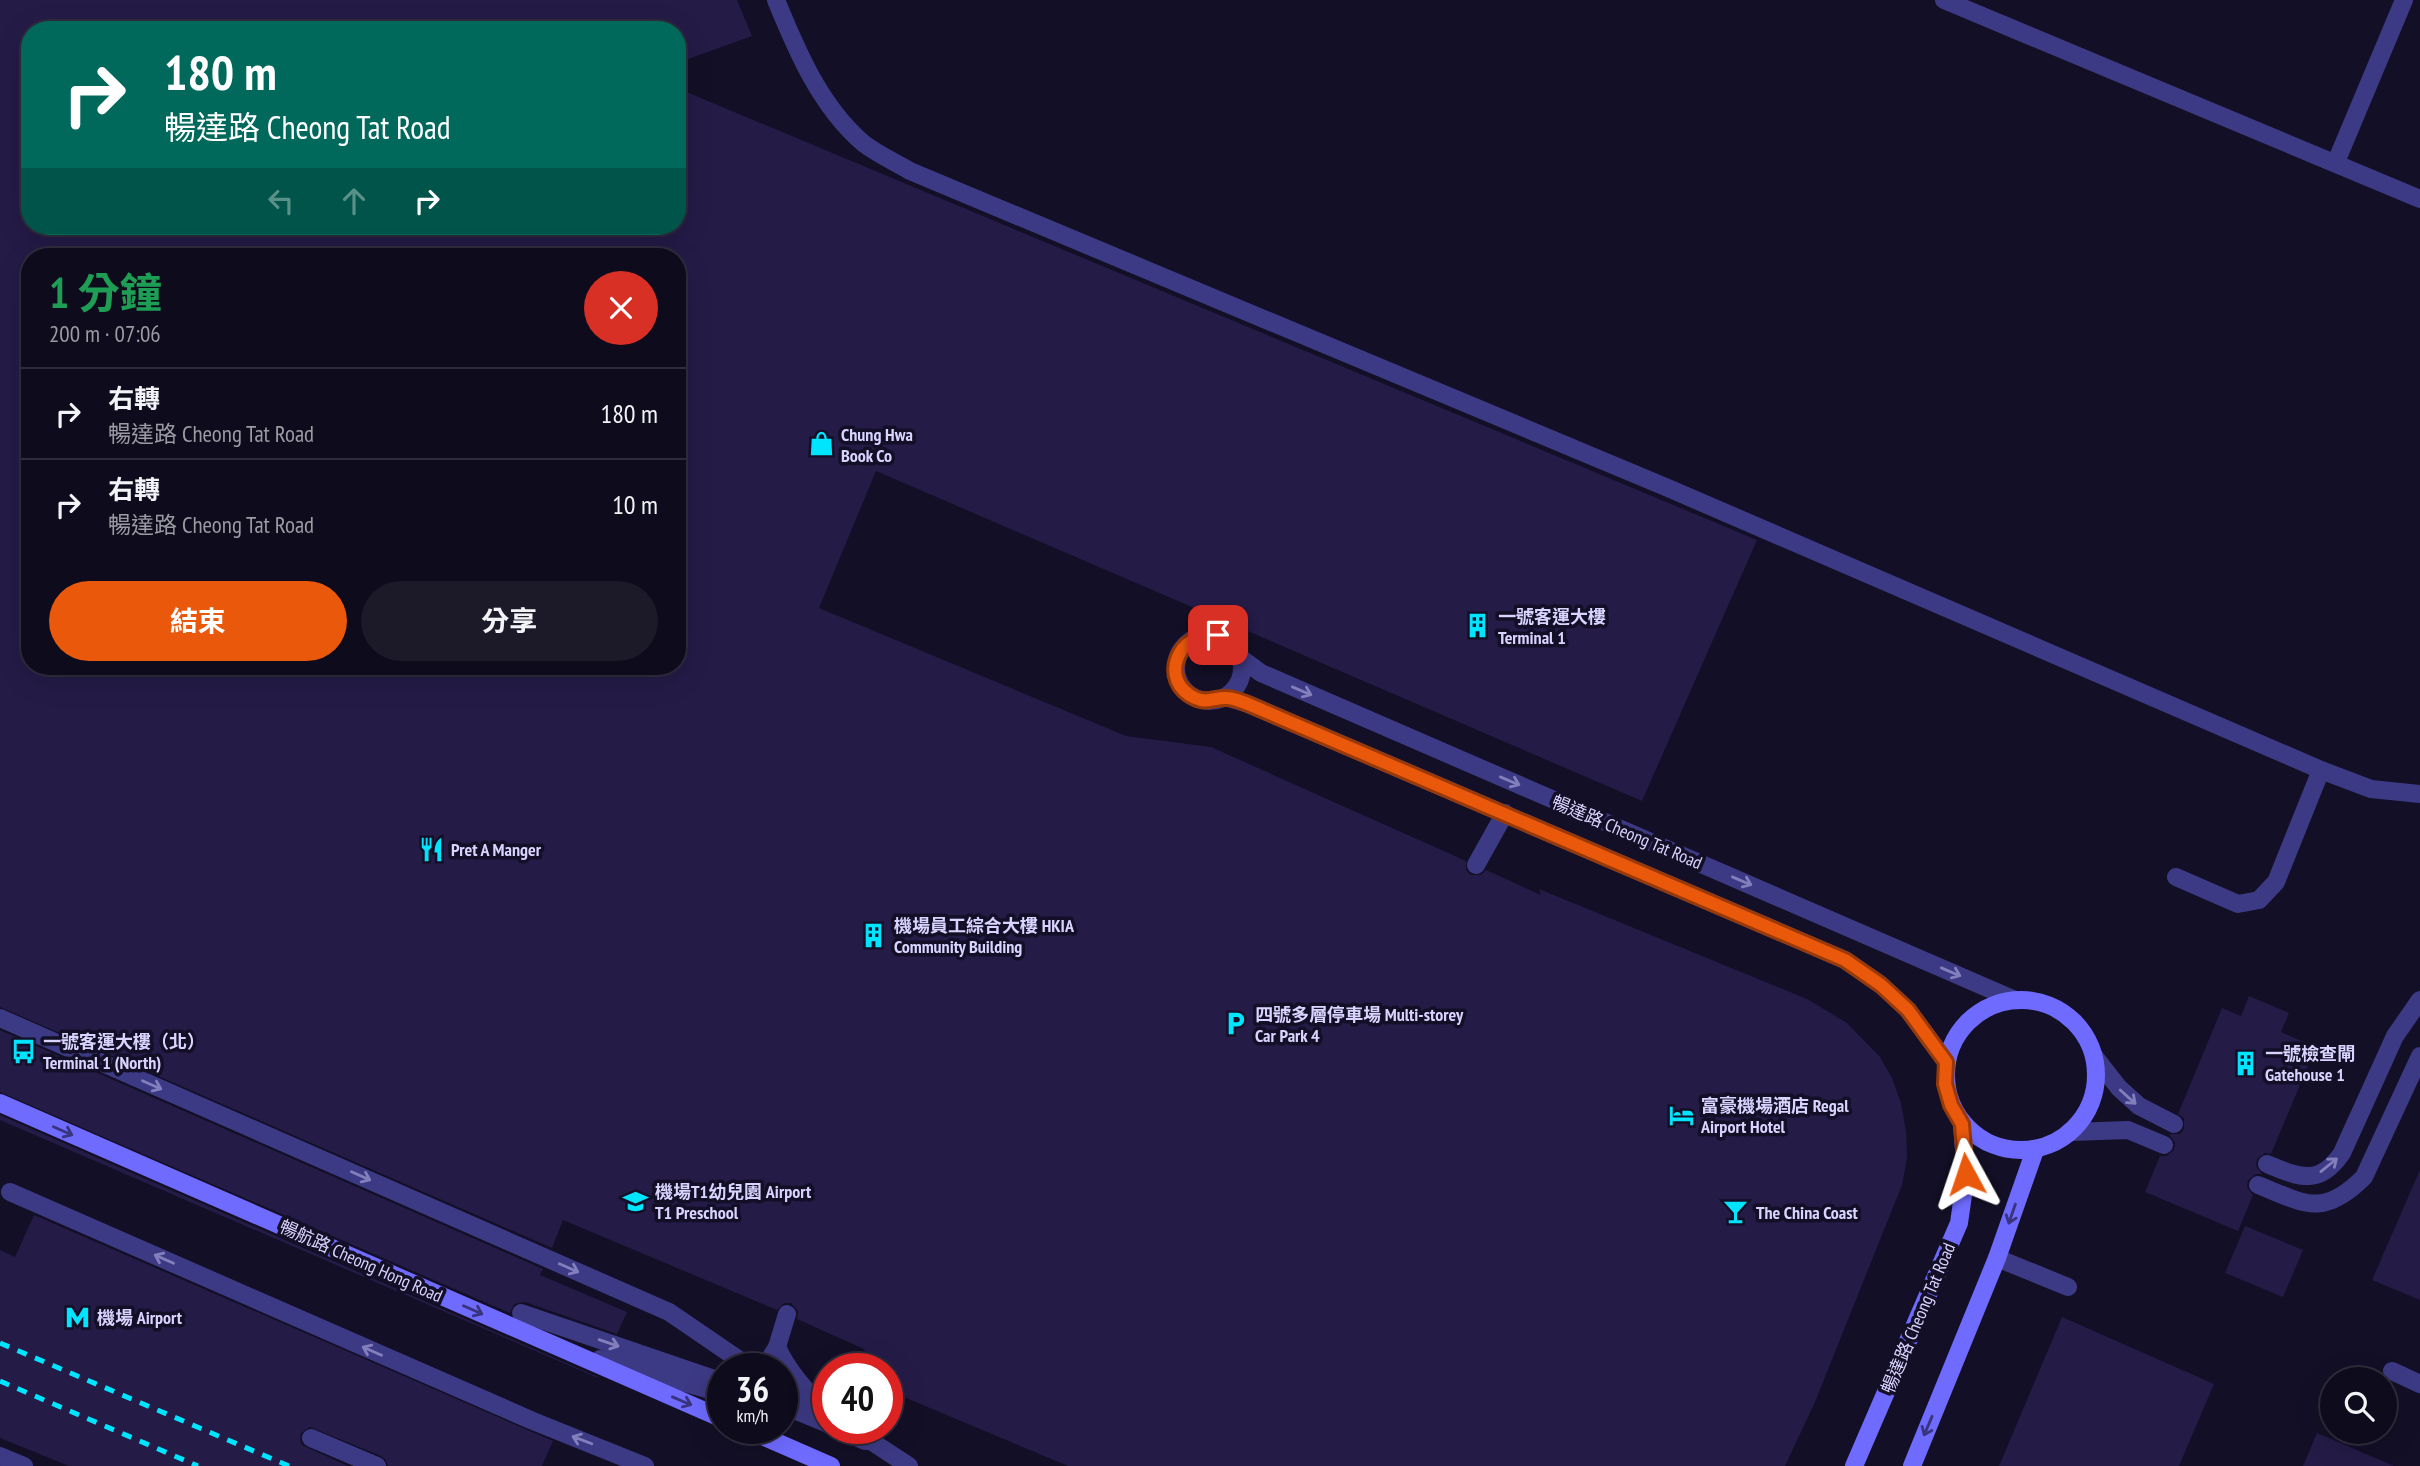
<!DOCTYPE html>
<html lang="zh-TW">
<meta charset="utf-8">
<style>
body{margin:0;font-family:"PT Sans Narrow","Noto Sans TC",sans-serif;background:#1c1929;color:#f1f3f6;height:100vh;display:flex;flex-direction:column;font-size:26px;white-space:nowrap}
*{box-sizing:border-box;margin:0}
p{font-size:23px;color:#9b9ba3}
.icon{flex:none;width:38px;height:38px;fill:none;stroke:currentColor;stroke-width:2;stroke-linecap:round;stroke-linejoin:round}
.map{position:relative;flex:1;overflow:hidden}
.drawer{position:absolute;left:21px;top:248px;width:665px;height:427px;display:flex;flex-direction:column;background:#0e0b1c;border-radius:28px;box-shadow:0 7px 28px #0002,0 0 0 2px #2e2b3b}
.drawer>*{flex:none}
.hud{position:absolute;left:21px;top:21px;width:665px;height:214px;border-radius:28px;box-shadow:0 7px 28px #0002,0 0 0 2px #2e2b3b;background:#00695c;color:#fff;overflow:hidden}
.fabs{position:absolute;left:2320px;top:1367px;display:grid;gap:14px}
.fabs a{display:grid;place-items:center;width:77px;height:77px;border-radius:50%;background:#0e0b1c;box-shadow:0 7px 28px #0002,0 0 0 2px #2e2b3b;font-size:35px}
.speed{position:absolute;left:707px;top:1353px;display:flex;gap:14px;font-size:35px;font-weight:700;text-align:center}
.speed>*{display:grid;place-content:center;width:91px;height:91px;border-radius:50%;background:#0e0b1c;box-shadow:0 7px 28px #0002,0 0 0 2px #2e2b3b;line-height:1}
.speed small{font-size:18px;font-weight:400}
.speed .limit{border:10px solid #d22;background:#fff;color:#111}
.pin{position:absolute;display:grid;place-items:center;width:60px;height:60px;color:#fff;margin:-30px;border-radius:14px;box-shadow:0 4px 10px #0006}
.me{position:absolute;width:77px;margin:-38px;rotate:355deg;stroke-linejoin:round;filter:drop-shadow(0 0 5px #0008)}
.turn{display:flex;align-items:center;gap:24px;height:147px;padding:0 28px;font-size:32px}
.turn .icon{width:91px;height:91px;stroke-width:2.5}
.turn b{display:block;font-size:49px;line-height:60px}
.lanes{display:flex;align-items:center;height:66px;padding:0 28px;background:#0003;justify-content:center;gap:35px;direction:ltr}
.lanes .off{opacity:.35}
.round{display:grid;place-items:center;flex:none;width:74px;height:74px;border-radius:37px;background:#1c1929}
.overview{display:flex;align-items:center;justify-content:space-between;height:119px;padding:0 28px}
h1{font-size:42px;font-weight:700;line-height:52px;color:#1e9e55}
.cta{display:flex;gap:14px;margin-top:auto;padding:14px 28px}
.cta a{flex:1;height:80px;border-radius:42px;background:#ea580c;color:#fff;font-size:28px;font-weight:700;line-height:80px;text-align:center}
.cta a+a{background:#1c1929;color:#f1f3f6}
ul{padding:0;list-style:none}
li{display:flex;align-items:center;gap:21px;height:91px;padding:0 28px;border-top:2px solid #2e2b3b}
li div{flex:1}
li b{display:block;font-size:26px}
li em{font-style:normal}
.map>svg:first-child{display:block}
</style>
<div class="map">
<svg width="2420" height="1466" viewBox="0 0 2420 1466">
<rect width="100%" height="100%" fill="#130f26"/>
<!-- building -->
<g fill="#241b47" fill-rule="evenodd">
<path d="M0,0h737l15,36 -75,27v-33h-647v196h647v-138l1080,452 -115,261 -766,-330 -57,137 307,128 85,11 255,114v9l5,5h10l5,-5 55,25 -2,-6 268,110 40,24 33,34 12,21 9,25 5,28 1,27 -5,27 -87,217 -30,64h-717l-181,-76v-22h-17l-6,-19 -67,-30 1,-8 -7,-8h-7l-7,7 -214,-90 -11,28 -552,-241zM30,257h647v410h-647z"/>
<polygon points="2249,996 2289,1013 2281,1032 2316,1047 2271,1154 2265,1153 2257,1159 2256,1166 2262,1174 2256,1174 2248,1180 2247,1187 2253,1195 2238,1231 2145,1192 2160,1156 2166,1156 2174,1150 2175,1143 2169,1134 2180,1134 2184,1129 2184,1118 2178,1114 2222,1008 2241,1016"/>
<polygon points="0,1030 543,1269 540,1275 627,1312 617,1334 525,1302 514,1304 510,1313 0,1092"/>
<polygon points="0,1115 598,1377 598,1378 0,1120"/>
<polygon points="2420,1170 2420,1300 2372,1280"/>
<polygon points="34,1215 553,1441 542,1466 388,1466 386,1460 381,1456 310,1427 301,1433 300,1440 302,1445 348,1466 69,1466 0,1438 0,1250 15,1257"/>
<polygon points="2245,1226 2303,1250 2283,1297 2225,1273"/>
<polygon points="2062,1317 2214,1384 2179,1466 1999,1466"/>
<polygon points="2317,1433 2394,1466 2303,1466"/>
</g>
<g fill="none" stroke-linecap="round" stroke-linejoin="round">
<!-- lane -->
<g stroke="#3d3a85" stroke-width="18">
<path d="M776,0c21,51 44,106 87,143 14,11 32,19 47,28l758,317 653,282 50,19 49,5"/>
<polyline points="1944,0 2420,199"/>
<polyline points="2336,162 2404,0"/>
<polyline points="1476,865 1505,813"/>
<polyline points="2176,877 2238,904 2259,900 2276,882 2321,770"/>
<polyline points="0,1018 669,1312 751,1368"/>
<polyline points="2094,1056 2119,1088 2139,1106 2174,1124"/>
<polyline points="2071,1132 2128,1130 2164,1145"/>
<path d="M2267,1164c32,13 52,23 75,-11l53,-117 25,-36"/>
<path d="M2258,1185c47,19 65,33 106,-8l56,-121"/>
<polyline points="10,1192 533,1421 645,1466"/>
<polyline points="1997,1258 2068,1287"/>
<polyline points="521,1313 723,1382"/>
<path d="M777,1347c12,26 30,46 51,65"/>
<polyline points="600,1359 714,1391 723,1391"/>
<polyline points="764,1368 777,1347 787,1314"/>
<polyline points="2392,1371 2420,1384"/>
<polyline points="782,1387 813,1405"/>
<polyline points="782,1405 828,1424"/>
<polyline points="836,1428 865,1441"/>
<polyline points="311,1438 377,1466"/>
<polyline points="0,1456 24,1466"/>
</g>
<!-- street -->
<g stroke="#3d3a85" stroke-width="18">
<circle cx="1209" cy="668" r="33"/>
<polyline points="1242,659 1261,673 2015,1000"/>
<polyline points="1225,697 1248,704 1845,960 1881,985 1908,1010 1946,1062"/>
</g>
<!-- secondary -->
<g stroke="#6f6bff" stroke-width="18">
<circle cx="2021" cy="1075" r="75"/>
<polyline points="0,1103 723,1419"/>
<polyline points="744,1428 831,1466"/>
<polyline points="1854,1466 1959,1223 1966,1174 1962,1124"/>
<polyline points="1912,1466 1997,1258 2035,1150"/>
</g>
<!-- rail -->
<g stroke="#00e5ff" stroke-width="5" stroke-dasharray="10 9" stroke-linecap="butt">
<polyline points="0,1343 289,1466"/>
<polyline points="0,1381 198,1466"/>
</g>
<!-- lane-bridge -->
<polyline stroke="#3d3a85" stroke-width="18" points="851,1428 909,1466"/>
</g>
<!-- one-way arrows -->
<defs><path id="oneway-shaft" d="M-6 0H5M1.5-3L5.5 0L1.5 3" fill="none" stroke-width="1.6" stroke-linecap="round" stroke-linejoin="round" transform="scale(1.75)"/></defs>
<g stroke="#837fbc">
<use href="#oneway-shaft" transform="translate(1302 691) rotate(23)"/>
<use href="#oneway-shaft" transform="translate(1510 781) rotate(23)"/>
<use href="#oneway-shaft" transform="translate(1742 881) rotate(23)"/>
<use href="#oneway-shaft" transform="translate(1951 972) rotate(23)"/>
<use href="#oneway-shaft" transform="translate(152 1085) rotate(24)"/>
<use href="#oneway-shaft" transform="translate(2128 1097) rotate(42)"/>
<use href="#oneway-shaft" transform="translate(2329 1165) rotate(-39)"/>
<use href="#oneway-shaft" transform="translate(361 1176) rotate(24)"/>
<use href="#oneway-shaft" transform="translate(164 1259) rotate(-156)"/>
<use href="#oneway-shaft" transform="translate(569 1268) rotate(24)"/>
<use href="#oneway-shaft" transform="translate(609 1343) rotate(19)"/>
<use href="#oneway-shaft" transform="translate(372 1351) rotate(-156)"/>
<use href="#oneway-shaft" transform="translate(582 1440) rotate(-159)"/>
</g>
<g stroke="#38347d">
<use href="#oneway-shaft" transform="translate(63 1131) rotate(24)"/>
<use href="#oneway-shaft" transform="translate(2012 1214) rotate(109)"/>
<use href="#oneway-shaft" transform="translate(473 1310) rotate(24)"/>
<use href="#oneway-shaft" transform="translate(682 1401) rotate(23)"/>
<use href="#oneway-shaft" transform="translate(1928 1426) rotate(113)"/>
</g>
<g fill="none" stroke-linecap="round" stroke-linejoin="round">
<defs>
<path id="route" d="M1218,635c-41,-4 -60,46 -23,63 12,6 21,-1 32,0 7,0 15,4 21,6l597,256 36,25 27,25 38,52 -1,22 6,21 11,19 4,50"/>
</defs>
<!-- route casing -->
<use href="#route" stroke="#983908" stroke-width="18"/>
<!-- route -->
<use href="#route" stroke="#ea580c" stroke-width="12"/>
</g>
<!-- icons -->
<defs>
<symbol id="shop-bare" viewBox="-9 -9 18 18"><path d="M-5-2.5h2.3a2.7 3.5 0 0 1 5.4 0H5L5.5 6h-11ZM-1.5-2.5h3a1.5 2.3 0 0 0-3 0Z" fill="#00e5ff" stroke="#130f26" stroke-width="2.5" paint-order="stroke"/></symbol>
<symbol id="building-bare" viewBox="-9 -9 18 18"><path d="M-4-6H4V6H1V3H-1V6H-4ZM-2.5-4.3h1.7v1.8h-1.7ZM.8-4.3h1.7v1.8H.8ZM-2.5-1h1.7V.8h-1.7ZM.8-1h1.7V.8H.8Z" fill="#00e5ff" stroke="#130f26" stroke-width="2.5" paint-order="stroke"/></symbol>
<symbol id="restaurant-bare" viewBox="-9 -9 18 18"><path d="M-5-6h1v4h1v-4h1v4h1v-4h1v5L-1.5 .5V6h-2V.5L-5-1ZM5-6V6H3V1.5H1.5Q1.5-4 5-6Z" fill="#00e5ff" stroke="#130f26" stroke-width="2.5" paint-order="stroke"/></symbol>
<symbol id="parking-bare" viewBox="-9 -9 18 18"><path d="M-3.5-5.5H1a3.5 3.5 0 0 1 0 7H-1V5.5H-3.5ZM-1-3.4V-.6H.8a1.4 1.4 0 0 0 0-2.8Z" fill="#00e5ff" stroke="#130f26" stroke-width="2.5" paint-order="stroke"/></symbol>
<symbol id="bus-bare" viewBox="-9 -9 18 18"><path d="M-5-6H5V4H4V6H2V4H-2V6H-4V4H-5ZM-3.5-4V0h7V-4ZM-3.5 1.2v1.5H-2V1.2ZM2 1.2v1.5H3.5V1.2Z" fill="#00e5ff" stroke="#130f26" stroke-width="2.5" paint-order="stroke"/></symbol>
<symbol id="hotel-bare" viewBox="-9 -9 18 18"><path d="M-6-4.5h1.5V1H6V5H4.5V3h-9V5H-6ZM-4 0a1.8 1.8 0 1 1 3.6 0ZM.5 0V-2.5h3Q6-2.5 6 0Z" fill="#00e5ff" stroke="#130f26" stroke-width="2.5" paint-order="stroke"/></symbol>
<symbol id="school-bare" viewBox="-9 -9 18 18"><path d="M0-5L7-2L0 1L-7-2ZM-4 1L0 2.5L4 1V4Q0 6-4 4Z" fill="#00e5ff" stroke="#130f26" stroke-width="2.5" paint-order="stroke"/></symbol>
<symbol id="bar-bare" viewBox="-9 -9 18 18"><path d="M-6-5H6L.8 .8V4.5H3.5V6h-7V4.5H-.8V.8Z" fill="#00e5ff" stroke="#130f26" stroke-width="2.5" paint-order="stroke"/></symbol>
<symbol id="metro-bare" viewBox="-9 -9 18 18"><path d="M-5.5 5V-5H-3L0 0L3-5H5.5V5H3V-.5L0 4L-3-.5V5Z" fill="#00e5ff" stroke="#130f26" stroke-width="2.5" paint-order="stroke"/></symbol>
</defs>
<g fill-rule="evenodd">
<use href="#shop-bare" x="804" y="426" width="35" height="35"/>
<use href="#building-bare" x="1460" y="608" width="35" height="35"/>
<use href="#restaurant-bare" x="414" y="832" width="35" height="35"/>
<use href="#building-bare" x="856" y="918" width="35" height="35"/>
<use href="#parking-bare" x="1218" y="1006" width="35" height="35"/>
<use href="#bus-bare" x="6" y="1034" width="35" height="35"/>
<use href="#building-bare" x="2228" y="1046" width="35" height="35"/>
<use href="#hotel-bare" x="1664" y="1098" width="35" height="35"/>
<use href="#school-bare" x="618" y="1184" width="35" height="35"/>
<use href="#bar-bare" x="1718" y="1194" width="35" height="35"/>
<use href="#metro-bare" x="60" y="1300" width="35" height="35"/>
</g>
<g text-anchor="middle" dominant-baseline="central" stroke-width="7" stroke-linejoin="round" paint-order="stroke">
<!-- poi labels -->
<g font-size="18" font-weight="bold" fill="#d9d4ff" stroke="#130f26" text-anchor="start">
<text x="841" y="434">Chung Hwa<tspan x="841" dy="21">Book Co</tspan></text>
<text x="1498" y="616">一號客運大樓<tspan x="1498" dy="21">Terminal 1</tspan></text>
<text x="451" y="849">Pret A Manger</text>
<text x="894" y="925">機場員工綜合大樓 HKIA<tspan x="894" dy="21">Community Building</tspan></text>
<text x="1255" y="1014">四號多層停車場 Multi-storey<tspan x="1255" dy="21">Car Park 4</tspan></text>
<text x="43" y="1041">一號客運大樓（北）<tspan x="43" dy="21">Terminal 1 (North)</tspan></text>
<text x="2265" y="1053">一號檢查閘<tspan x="2265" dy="21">Gatehouse 1</tspan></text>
<text x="1701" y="1105">富豪機場酒店 Regal<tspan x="1701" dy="21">Airport Hotel</tspan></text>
<text x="655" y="1191">機場T1幼兒園 Airport<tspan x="655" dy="21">T1 Preschool</tspan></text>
<text x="1756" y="1212">The China Coast</text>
<text x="97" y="1317">機場 Airport</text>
</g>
<!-- street labels -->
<g font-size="18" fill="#d9d4ff" stroke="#130f26">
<text transform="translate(1627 832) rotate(23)">暢達路 Cheong Tat Road</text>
<text transform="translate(361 1261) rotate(24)">暢航路 Cheong Hong Road</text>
<text transform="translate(1918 1318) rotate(-67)">暢達路 Cheong Tat Road</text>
</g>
</g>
</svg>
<div class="fabs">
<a><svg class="icon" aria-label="search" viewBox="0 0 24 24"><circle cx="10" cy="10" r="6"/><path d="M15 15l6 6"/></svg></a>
</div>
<div class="speed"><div>36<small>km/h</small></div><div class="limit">40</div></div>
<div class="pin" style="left:1218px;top:635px;background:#d93025"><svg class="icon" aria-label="arrive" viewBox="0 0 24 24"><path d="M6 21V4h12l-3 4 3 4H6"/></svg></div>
<svg class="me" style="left:1966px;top:1174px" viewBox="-20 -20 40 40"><path d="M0-17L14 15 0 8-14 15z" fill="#ea580c" stroke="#fff" stroke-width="4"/></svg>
<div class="hud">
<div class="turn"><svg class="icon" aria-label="right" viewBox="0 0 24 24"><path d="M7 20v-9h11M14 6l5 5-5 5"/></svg><div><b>180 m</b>暢達路 Cheong Tat Road</div></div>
<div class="lanes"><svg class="icon off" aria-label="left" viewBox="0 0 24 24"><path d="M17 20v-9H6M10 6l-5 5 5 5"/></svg><svg class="icon off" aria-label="ahead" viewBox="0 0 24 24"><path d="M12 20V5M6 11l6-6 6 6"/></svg><svg class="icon" aria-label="right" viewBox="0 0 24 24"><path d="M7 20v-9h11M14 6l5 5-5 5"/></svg></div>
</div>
<section class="drawer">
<div class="overview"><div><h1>1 分鐘</h1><p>200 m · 07:06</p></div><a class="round" style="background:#d93025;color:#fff"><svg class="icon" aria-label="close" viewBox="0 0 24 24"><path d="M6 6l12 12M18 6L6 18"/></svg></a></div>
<ul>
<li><svg class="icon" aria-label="right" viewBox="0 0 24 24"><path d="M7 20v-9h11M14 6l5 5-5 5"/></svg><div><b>右轉</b><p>暢達路 Cheong Tat Road</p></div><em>180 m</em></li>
<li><svg class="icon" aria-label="right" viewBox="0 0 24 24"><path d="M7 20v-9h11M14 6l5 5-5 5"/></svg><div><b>右轉</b><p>暢達路 Cheong Tat Road</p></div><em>10 m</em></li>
</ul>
<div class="cta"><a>結束</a><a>分享</a></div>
</section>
</div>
